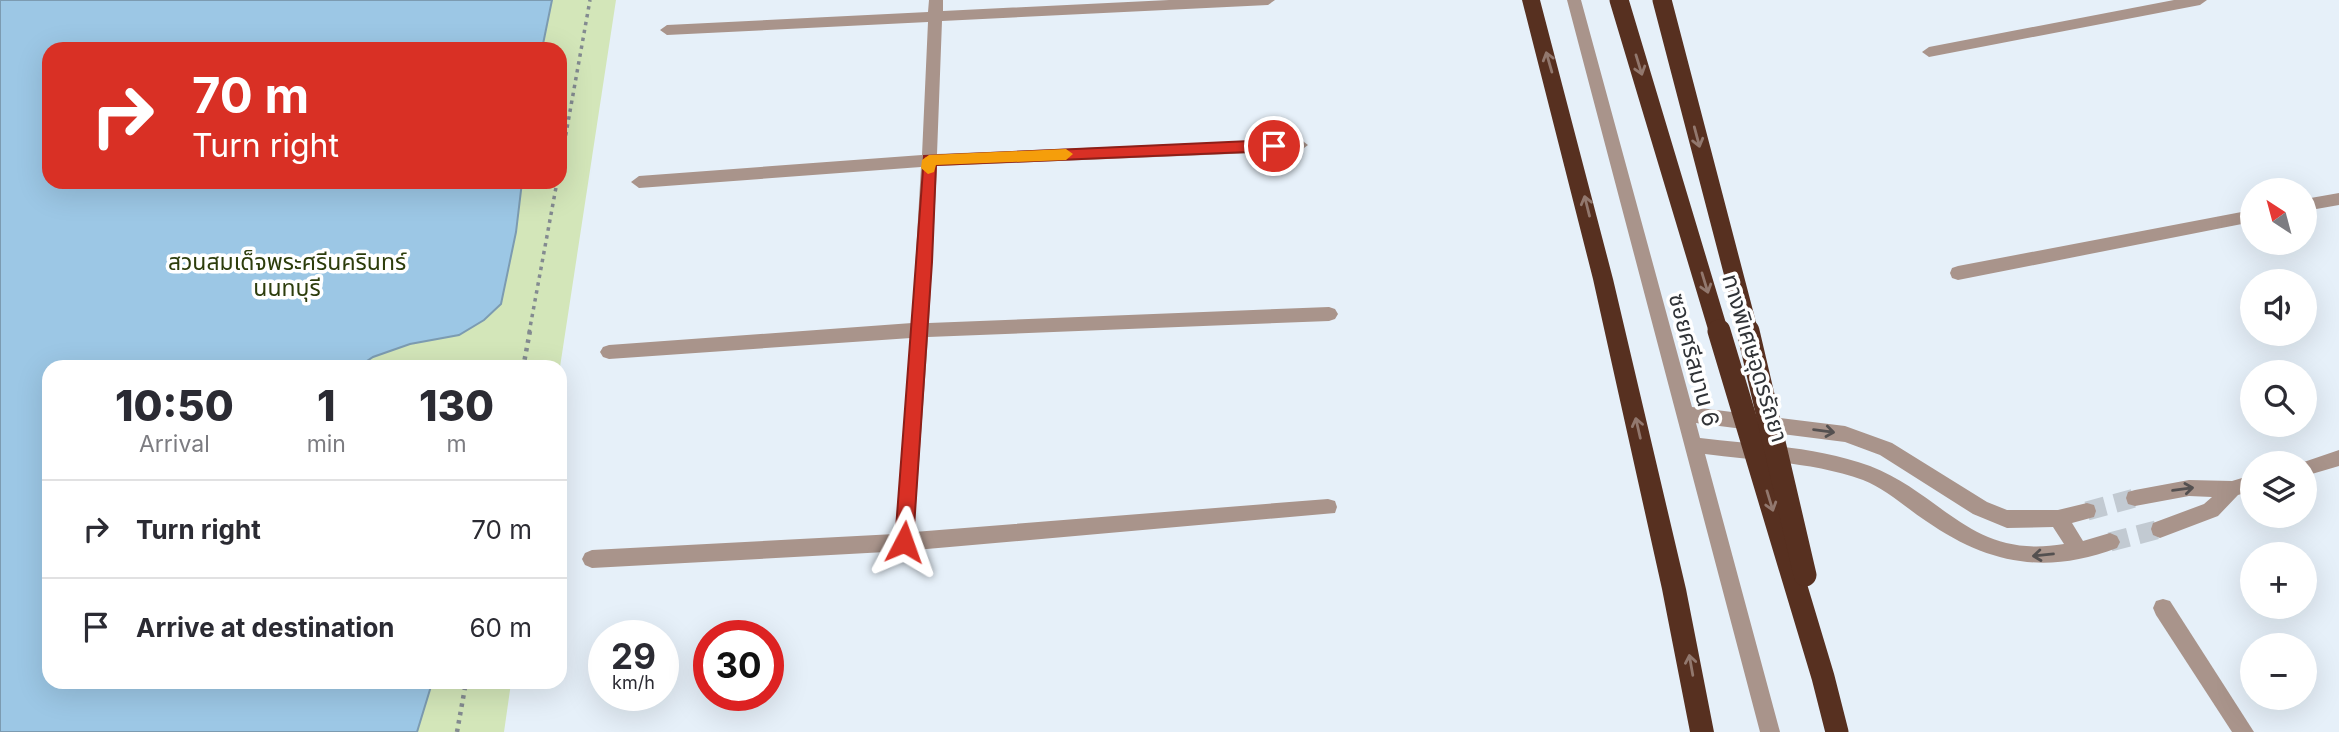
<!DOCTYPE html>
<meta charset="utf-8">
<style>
body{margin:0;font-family:Inter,"Noto Sans Thai",sans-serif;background:#f7f7f7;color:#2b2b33;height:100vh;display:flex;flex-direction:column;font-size:26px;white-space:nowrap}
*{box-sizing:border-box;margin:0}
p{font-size:23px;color:#7c7c81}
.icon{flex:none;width:38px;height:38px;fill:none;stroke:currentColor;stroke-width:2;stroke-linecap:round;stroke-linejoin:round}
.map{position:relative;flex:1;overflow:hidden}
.drawer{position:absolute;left:42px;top:360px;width:525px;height:329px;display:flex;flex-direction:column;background:#fff;border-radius:21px;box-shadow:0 7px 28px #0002}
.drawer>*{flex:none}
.banner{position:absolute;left:42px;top:42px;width:525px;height:147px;border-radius:21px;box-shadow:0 7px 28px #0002;background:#d93025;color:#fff;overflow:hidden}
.needle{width:46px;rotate:324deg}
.controls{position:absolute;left:2240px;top:178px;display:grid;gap:14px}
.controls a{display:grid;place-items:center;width:77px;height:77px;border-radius:50%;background:#fff;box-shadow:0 7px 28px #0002;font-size:35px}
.speed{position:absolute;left:588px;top:620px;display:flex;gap:14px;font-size:35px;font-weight:700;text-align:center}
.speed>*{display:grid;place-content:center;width:91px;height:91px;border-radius:50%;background:#fff;box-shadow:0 7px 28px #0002;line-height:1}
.speed small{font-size:18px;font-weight:400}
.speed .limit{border:10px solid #d22;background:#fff;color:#111}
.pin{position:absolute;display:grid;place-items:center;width:60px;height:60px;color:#fff;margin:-30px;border:4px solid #fff;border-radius:50%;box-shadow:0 2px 7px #0007}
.me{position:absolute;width:77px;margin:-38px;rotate:4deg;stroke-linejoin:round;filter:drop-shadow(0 0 5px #0008)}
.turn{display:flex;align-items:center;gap:24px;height:147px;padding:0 35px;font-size:32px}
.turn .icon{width:91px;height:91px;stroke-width:2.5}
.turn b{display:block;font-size:49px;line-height:60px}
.eta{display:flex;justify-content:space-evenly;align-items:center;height:119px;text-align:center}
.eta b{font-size:42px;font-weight:800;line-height:49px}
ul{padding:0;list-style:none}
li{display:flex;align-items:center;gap:21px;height:98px;padding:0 35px;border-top:2px solid #e1e1e2}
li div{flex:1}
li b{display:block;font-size:26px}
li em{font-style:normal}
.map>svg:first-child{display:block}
</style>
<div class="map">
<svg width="2339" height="732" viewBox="0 0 2339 732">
<rect width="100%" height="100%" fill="#e6f0f9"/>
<!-- green -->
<path fill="#d3e6b9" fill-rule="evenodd" d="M0,0h616l-56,367 -511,1v314l462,1 -7,49h-504zM49,49h511v133h-511z"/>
<!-- water -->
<polygon fill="#9cc7e5" stroke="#7c9bb1" stroke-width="2" points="0,0 552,0 542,49 49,49 49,182 522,182 516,232 501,304 484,320 459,335 410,344 373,357 358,367 49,368 49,682 432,683 417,732 0,732"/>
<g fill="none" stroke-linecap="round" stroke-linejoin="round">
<!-- minor-tunnel -->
<g stroke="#c2cad2" stroke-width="19" stroke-dasharray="19 10" stroke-linecap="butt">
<polyline points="2087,511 2135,498"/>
<polyline points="2110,542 2160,529"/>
</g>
<!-- path-far1 -->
<g stroke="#838a90" stroke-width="3.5" stroke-dasharray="3.5 4.5" stroke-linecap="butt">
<polyline points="560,167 590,0"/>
<polyline points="529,333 557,182"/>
</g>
<!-- path -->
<g stroke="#838a90" stroke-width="4.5" stroke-dasharray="3.5 5" stroke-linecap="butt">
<polyline points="523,368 530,331"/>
<polyline points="457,732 466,682"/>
</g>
<!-- minor -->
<g fill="#a9948b" fill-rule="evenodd">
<polygon points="929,0 943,0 943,11 1169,0 1275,0 1268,5 942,21 937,154 1300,139 1308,145 1300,151 937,166 929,323 1329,307 1335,309 1338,314 1335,319 1329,321 928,337 914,532 1328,499 1335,501 1337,507 1335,513 904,551 592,568 585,565 582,559 585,553 592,550 895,534 911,338 609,359 603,357 600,352 603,347 609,345 912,323 921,167 639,188 631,182 639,176 922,155 928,22 667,35 660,30 667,25 928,12"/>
<path d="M1567,0h14l111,407 153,19 47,17 95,59 20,8h51l29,-7 7,2 2,6 -2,6 -22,6 11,18 27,-8 7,3 3,6 -3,6c-72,27 -129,16 -191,-27 -21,-14 -40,-32 -63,-41 -50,-18 -106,-19 -158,-26l75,278h-20zM1696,423l149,19 35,13 93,59 34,14 46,-1 11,17c-93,16 -121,-50 -194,-78 -54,-20 -113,-21 -170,-28z"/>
<polygon points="2174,0 2207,0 2200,5 1929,57 1922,52 1929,47"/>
<polygon points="2339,193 2339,205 2305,211 2305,199"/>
<polygon points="2252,210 2252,222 1958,280 1952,278 1950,273 1952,268 1958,266"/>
<polygon points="2339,450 2339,466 2305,476 2305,464 2298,464"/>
<polygon points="2252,475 2252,491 2238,495 2218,516 2160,538 2153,535 2151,529 2153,523 2204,504 2212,497 2189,496 2135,506 2128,504 2126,498 2128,492 2135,490 2189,480 2232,481"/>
<polygon points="2163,599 2170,601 2254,732 2232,732 2156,615 2153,608 2156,601"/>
</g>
<!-- highway -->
<polygon fill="#573020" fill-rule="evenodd" points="1522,0 1540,0 1613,279 1686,589 1714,732 1690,732 1662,589 1593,279"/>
<!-- highway-bridge-far1 -->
<g stroke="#573020" stroke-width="19">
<polyline points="1619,0 1719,333"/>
<polyline points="1662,0 1749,333"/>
</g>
<!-- highway-bridge -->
<g stroke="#573020" stroke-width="23">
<polyline points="1719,331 1823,677 1837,732"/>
<polyline points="1748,331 1805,575"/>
</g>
</g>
<!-- one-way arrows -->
<defs><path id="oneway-shaft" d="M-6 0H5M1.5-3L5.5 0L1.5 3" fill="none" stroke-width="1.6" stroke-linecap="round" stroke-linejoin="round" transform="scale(1.75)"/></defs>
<g stroke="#92786e">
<use href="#oneway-shaft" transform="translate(1549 62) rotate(-106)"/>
<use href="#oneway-shaft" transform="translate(1639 65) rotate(73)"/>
<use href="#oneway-shaft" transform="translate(1697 137) rotate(75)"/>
<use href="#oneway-shaft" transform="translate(1587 206) rotate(-104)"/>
<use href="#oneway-shaft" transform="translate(1705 283) rotate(73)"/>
<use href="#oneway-shaft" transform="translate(1638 428) rotate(-103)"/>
<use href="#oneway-shaft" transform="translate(1770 501) rotate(73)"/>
<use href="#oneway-shaft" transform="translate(1691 665) rotate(-100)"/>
</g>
<g stroke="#545050">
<use href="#oneway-shaft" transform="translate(1824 431) rotate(7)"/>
<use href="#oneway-shaft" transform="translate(2183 489) rotate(-8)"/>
<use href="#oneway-shaft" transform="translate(2043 555) rotate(174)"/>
</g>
<!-- route -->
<polygon fill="#d93025" stroke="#8d1f18" stroke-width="2" points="1274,140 1281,146 1274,151 936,165 932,262 913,542 910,547 904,550 898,547 895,542 924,156"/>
<!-- slow -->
<polygon fill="#f59e0b" points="1066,149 1073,154 1066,160 936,165 934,172 928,174 921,168 922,160 929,155"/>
<g text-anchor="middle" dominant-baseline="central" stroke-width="7" stroke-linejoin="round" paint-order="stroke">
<!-- park labels -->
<g font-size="23" fill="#2d3d0c" stroke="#fff">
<text x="287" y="262">สวนสมเด็จพระศรีนครินทร์<tspan x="287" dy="26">นนทบุรี</tspan></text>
</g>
<!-- street labels -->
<g font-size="23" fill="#303337" stroke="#fff">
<text transform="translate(1755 358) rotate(73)">ทางพิเศษอุดรรัถยา</text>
<text transform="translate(1694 360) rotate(75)">ซอยศรีสมาน 6</text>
</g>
</g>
</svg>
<div class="controls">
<a><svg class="needle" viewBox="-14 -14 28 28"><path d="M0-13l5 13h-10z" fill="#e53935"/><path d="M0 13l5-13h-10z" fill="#7c7c81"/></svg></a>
<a><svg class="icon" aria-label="sound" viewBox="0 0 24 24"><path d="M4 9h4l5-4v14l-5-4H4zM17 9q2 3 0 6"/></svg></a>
<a><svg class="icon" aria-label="search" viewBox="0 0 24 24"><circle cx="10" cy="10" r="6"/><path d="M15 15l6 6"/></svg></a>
<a><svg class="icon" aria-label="layers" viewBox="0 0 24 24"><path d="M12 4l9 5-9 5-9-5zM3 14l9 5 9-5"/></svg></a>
<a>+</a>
<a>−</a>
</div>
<div class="speed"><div>29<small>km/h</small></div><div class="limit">30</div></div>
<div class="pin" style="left:1274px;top:146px;background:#d93025"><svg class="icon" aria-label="arrive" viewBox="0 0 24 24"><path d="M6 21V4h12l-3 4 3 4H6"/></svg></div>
<svg class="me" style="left:904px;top:542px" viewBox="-20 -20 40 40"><path d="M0-17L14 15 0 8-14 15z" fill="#d93025" stroke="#fff" stroke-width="4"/></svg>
<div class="banner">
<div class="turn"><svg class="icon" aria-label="right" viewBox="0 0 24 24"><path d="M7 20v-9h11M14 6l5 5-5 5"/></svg><div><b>70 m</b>Turn right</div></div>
</div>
<section class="drawer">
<div class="eta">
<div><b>10:50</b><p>Arrival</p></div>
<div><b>1</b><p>min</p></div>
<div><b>130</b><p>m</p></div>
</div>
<ul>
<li><svg class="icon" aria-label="right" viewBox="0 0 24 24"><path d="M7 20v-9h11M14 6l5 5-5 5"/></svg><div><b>Turn right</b></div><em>70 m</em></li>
<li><svg class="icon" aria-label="arrive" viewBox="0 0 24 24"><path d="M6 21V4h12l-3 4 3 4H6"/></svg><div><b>Arrive at destination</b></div><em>60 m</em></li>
</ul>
</section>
</div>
